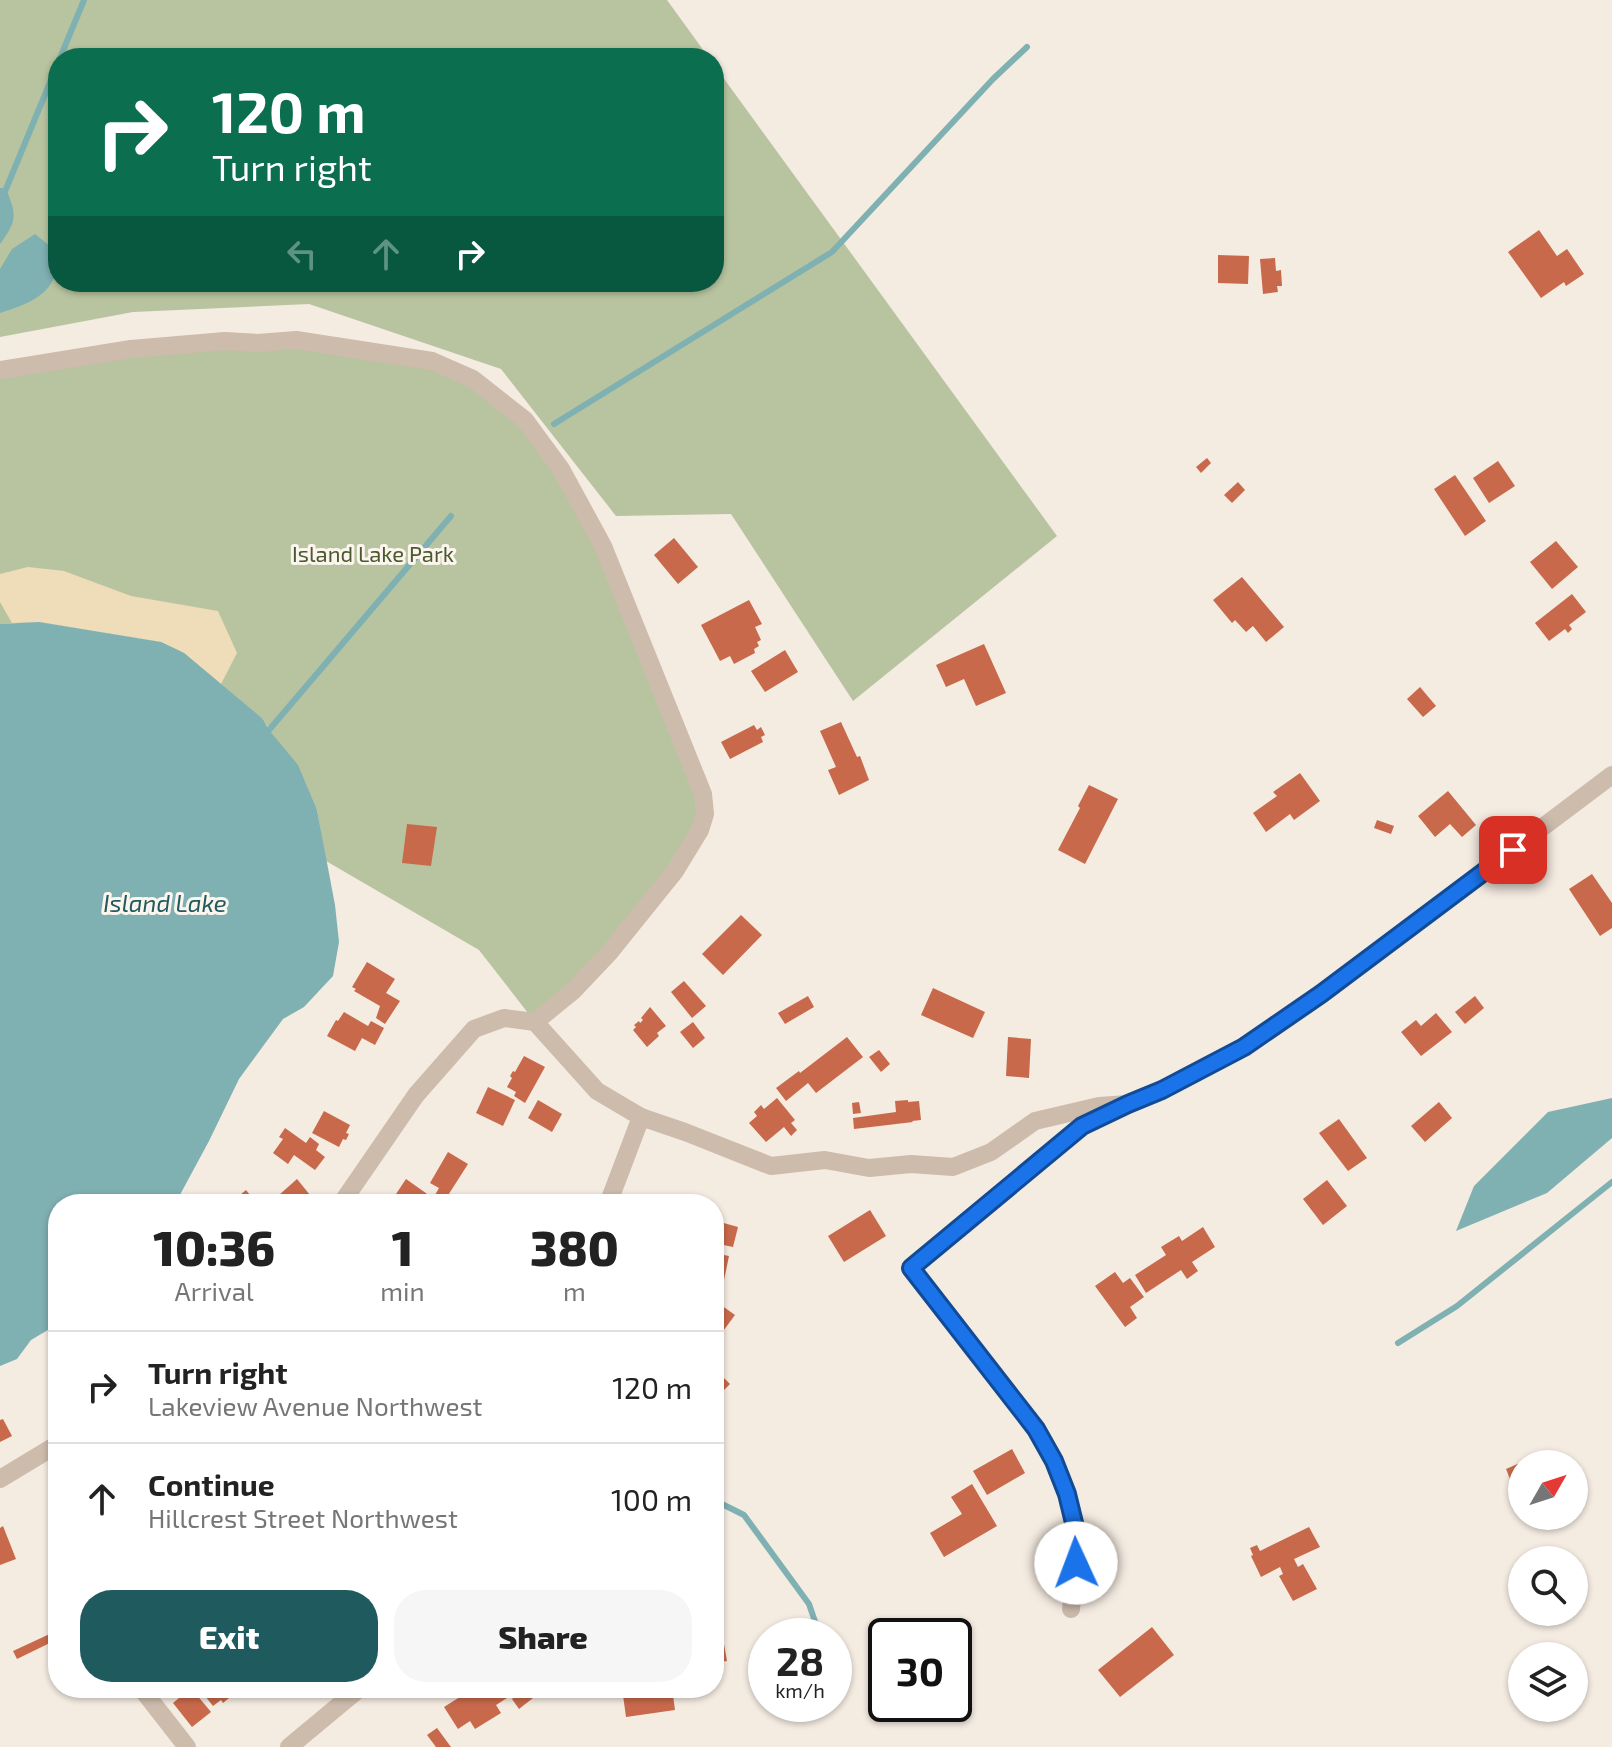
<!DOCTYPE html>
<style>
body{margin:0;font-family:"Exo 2",sans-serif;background:#f6f6f6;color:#222;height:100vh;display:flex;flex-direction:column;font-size:30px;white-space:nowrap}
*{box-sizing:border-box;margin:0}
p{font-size:26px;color:#767676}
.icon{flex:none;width:44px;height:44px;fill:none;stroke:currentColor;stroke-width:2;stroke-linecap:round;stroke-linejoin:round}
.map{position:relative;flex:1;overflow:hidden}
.panel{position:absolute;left:48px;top:1194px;width:676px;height:504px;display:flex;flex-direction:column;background:#fff;border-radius:32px;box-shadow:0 2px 6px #0004}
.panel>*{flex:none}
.top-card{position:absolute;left:48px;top:48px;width:676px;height:244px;border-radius:32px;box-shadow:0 2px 6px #0004;background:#0b6e4f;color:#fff;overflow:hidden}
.needle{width:52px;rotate:51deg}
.buttons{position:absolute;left:1508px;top:1450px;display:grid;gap:16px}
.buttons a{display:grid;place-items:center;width:80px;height:80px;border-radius:50%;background:#fff;box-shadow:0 2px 6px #0004;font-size:40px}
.speed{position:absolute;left:748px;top:1618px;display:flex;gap:16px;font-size:40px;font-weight:700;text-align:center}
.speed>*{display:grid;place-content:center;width:104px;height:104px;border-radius:50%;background:#fff;box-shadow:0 2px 6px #0004;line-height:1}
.speed small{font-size:20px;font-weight:400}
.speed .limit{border:4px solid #111;border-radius:12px;background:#fff;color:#111}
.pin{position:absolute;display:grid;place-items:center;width:68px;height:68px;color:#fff;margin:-34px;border-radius:16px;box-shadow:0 4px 12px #0006}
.me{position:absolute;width:88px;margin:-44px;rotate:358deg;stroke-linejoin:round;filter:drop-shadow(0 0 6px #0008)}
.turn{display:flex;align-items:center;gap:28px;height:168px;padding:0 32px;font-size:36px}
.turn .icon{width:104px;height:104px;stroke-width:2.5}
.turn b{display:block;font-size:56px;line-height:68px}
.lanes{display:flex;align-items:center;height:76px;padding:0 32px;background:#0003;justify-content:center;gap:40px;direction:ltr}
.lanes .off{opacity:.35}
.eta{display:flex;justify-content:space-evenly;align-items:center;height:136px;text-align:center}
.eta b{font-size:48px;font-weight:800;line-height:56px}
.primary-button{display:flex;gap:16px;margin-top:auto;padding:16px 32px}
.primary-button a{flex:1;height:92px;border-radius:32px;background:#1f5a5e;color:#fff;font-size:32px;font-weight:800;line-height:92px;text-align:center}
.primary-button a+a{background:#f6f6f6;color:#222}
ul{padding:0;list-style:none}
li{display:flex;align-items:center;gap:24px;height:112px;padding:0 32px;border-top:2px solid #e0e0e0}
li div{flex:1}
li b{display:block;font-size:30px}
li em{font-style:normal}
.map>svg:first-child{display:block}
</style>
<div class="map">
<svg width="1612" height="1747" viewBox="0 0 1612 1747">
<rect width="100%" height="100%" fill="#f4ebe1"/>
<!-- green -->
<g fill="#b8c4a0">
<polygon points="0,0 667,0 709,58 58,58 58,282 714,282 714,65 1057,536 853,701 731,514 616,516 501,369 309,304 133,312 0,337"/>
<polygon points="225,341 432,361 525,420 603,546 705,814 675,871 535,1022 479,950 326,861 317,810 263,719 161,642 39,622 0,624 0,370"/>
</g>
<!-- sand -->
<polygon fill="#efdcb8" points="28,567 64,571 131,596 218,611 237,653 221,684 184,653 161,642 39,622 12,623 0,602 0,574"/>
<!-- water -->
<g fill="#7fb0b2">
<path d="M0,188l6,1c11,26 11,32 -6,55z"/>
<path d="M35,234l20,16c0,8 2,19 -1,27 -7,21 -35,30 -54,36v-44l12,-20z"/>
<polygon points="39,622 161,642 184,653 263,719 269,730 298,765 317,810 335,905 339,942 333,976 304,1007 283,1019 239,1079 209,1141 175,1204 58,1204 58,1324 31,1340 17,1359 0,1366 0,624"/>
<polygon points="1612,1098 1612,1138 1547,1193 1456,1231 1474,1186 1548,1112"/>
</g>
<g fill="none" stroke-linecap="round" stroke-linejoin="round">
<!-- stream -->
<g stroke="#7fb0b2" stroke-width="6">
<polyline points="60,58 84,0"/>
<polyline points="0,200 6,189 58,63"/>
<polyline points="554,424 832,252 993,79 1027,47"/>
<polyline points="262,735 269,730 451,516"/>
<polyline points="1398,1343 1457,1306 1612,1182"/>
<polyline points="714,1500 744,1515 809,1604 820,1636"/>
</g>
</g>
<!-- building -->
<g fill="#c8694b">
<polygon points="1539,230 1557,256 1567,249 1584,274 1566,286 1564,282 1541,298 1508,252"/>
<polygon points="1218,255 1249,256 1248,284 1218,283"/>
<polygon points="1275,258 1276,271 1281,270 1282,286 1277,286 1278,292 1263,294 1260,259"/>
<polygon points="1207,458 1211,463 1201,473 1196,467"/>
<polygon points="1498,461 1515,486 1489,503 1473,478"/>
<polygon points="1455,475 1486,521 1465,536 1434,489"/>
<polygon points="1238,482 1245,490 1232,503 1224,495"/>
<polygon points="674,538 698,567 678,584 654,555"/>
<polygon points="1556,541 1578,567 1552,589 1530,562"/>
<polygon points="1242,577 1284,627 1266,642 1253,626 1246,632 1235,620 1232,623 1213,600"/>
<polygon points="1572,594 1586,612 1569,625 1572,629 1568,633 1565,629 1549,641 1535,623"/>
<polygon points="749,600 762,624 755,627 761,640 757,642 759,646 754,649 755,653 734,664 730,656 720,661 701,625"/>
<polygon points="984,644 1006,693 976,706 964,679 946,687 936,665"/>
<polygon points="785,650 798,672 765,692 751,671"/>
<polygon points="1420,687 1436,706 1423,717 1407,699"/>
<polygon points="841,722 857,757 860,756 869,780 839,795 828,770 836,767 820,731"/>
<polygon points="754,725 757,730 761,727 765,735 761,737 763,742 730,759 721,742"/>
<polygon points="1300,773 1320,801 1294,820 1290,814 1266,832 1253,813 1277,796 1273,792"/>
<polygon points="1089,785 1118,799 1085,864 1058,850 1080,808 1078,806"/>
<polygon points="1448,791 1476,825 1462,837 1450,824 1435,837 1418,816"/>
<polygon points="1377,820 1394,826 1391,834 1374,828"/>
<polygon points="407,824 437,827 431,866 402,863"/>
<polygon points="1592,874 1612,903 1612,928 1600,936 1569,889"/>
<polygon points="741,915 762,935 723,975 702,954"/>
<polygon points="367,962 395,979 386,993 400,1001 385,1024 376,1018 380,1006 354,991 356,989 352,987"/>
<polygon points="684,981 706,1006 692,1018 671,992"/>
<polygon points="933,988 985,1012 973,1038 921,1015"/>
<polygon points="808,996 814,1007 785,1024 778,1013"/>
<polygon points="1475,996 1484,1008 1465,1024 1455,1012"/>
<polygon points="650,1007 666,1026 657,1033 659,1036 647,1047 633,1030 636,1027 634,1025 639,1021 640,1023 643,1020 641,1018"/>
<polygon points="344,1012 368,1026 371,1021 384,1028 375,1045 362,1038 355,1051 327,1036 336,1020 338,1021"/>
<polygon points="1436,1013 1452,1032 1421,1056 1401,1032 1416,1020 1421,1026"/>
<polygon points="693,1022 705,1038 693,1048 680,1032"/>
<polygon points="847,1037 863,1057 816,1093 808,1083 786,1101 776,1088 799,1071 800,1073"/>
<polygon points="1008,1037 1031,1039 1029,1078 1006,1076"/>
<polygon points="879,1050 890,1064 881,1072 869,1057"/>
<polygon points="524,1056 545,1067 525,1103 514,1096 516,1092 507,1087 512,1078 510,1076 513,1071 515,1072"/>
<polygon points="488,1087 515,1100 503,1126 476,1113"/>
<polygon points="777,1098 795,1120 791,1123 797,1130 791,1136 784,1127 766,1142 749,1123 757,1116 754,1112 761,1105 764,1109"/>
<polygon points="538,1100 562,1114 552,1132 528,1118"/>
<polygon points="908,1100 908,1102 919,1101 921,1120 912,1121 913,1122 854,1129 853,1118 896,1112 895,1101"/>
<polygon points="859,1102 861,1113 853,1114 852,1103"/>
<polygon points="1439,1102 1452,1118 1425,1142 1411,1126"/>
<polygon points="324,1111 350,1125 346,1133 349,1134 346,1140 343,1139 339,1147 312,1133"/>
<polygon points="1339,1119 1367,1158 1348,1171 1319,1133"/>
<polygon points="285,1128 306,1143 310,1137 319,1144 316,1150 325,1157 315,1170 294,1155 288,1164 273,1153 283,1139 279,1137"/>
<polygon points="448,1152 468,1164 445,1200 435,1195 439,1188 430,1183"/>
<polygon points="297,1179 310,1195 300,1204 287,1204 279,1195"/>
<polygon points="406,1179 430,1196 424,1204 405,1204 394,1197"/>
<polygon points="1327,1180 1347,1206 1323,1225 1303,1199"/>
<polygon points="246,1190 257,1204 229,1204"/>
<polygon points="870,1210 886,1236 844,1262 828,1236"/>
<polygon points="720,1222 738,1227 733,1247 714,1243"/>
<polygon points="1203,1227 1215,1247 1192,1262 1198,1271 1187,1279 1181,1270 1146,1293 1135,1275 1166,1255 1161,1247 1179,1236 1182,1241"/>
<polygon points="714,1253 729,1256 724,1280 714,1278"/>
<polygon points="1115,1272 1123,1283 1130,1278 1144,1297 1130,1307 1137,1318 1125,1327 1095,1286"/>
<polygon points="714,1300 735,1315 718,1338 714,1335"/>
<polygon points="714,1368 730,1384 724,1390 720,1386 714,1392"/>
<polygon points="3,1419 12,1436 0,1442 0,1420"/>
<polygon points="1012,1449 1025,1473 987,1495 973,1471"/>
<polygon points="1547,1451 1552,1464 1522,1464 1522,1491 1516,1494 1506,1469"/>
<polygon points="972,1484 997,1526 944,1557 930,1533 962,1514 951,1497"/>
<polygon points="3,1526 16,1559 0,1565 0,1528"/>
<polygon points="1309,1527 1320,1547 1294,1559 1298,1567 1303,1564 1317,1589 1293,1601 1279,1576 1283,1574 1280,1567 1261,1577 1251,1556 1253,1555 1250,1548 1257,1545 1260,1551"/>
<polygon points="1152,1627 1174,1655 1120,1697 1098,1670"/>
<polygon points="54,1632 58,1639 17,1659 13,1651"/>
<polygon points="722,1633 727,1661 714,1663 714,1634"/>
<polygon points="191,1688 211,1712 192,1727 173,1703"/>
<polygon points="212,1688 241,1688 223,1703 221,1700 213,1706 205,1696 213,1689"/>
<polygon points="474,1688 501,1688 507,1698 496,1705 501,1713 475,1729 470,1721 458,1729 444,1707"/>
<polygon points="526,1688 533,1698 519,1709 512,1699"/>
<polygon points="622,1688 637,1688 637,1690 672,1688 675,1710 626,1717"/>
<polygon points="437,1728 451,1747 436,1747 427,1735"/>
</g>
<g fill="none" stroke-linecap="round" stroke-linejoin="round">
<!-- minor -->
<g stroke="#cdbbac" stroke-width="18">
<polyline points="0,370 131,349 225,341 258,343 296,340 432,361 473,379 525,420 561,469 603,546 703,794 705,814 700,830 675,871 609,953 573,991 535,1022"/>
<polyline points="535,1022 597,1091 641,1117 685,1132 771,1166 825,1160 869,1168 911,1164 953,1167 991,1152 1035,1121 1099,1106 1128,1104 1162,1090 1244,1047 1321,994 1612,775"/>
<polyline points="341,1204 416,1095 474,1029 504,1018 535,1022"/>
<polyline points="608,1204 641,1117"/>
<polyline points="0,1479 58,1444"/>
<polyline points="1071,1609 1078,1539 1067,1494 1054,1461 1036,1429 911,1268 1082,1126 1116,1109"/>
<polyline points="141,1688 187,1747"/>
<polyline points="289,1747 360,1688"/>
</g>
</g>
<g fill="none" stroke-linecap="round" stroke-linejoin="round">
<defs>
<polyline id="route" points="1076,1563 1078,1539 1067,1494 1054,1461 1036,1429 911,1268 1082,1126 1128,1104 1162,1090 1244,1047 1321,994 1513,850"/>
</defs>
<!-- route casing -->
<use href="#route" stroke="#114b97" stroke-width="20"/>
<!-- route -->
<use href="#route" stroke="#1a73e8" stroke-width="14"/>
</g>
<g text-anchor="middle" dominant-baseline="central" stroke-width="6" stroke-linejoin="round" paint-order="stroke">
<!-- park labels -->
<g font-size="22" fill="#4a5a2e" stroke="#fbf5ee">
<text x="373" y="553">Island Lake Park</text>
</g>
<!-- water labels -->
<g font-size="24" font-style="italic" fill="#1f5a5e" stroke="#fbf5ee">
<text x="165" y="902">Island Lake</text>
</g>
</g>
</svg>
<div class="buttons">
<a><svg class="needle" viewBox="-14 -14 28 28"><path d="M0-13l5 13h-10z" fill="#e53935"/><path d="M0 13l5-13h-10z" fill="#767676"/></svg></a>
<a><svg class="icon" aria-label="search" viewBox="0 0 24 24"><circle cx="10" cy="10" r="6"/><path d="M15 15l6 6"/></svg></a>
<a><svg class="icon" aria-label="layers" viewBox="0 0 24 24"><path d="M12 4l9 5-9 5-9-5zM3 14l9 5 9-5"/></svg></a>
</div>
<div class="speed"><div>28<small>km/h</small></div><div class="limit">30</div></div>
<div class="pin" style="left:1513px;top:850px;background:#d93025"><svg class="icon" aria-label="arrive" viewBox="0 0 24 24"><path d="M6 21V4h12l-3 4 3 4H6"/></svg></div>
<svg class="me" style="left:1076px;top:1563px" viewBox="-20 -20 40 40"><circle r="19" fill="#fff"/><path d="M0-13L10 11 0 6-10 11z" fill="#1a73e8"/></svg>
<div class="top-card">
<div class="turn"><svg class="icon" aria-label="right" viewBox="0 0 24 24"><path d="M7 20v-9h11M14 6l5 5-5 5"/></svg><div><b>120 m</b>Turn right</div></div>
<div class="lanes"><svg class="icon off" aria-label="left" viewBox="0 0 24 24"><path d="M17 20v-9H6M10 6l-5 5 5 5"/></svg><svg class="icon off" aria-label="ahead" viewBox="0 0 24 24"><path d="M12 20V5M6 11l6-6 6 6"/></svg><svg class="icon" aria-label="right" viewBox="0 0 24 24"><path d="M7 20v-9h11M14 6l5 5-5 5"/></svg></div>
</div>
<section class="panel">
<div class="eta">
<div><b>10:36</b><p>Arrival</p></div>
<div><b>1</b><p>min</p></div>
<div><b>380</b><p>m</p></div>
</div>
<ul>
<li><svg class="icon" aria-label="right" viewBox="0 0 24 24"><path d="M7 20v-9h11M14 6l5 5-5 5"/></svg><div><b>Turn right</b><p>Lakeview Avenue Northwest</p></div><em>120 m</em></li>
<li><svg class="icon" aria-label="ahead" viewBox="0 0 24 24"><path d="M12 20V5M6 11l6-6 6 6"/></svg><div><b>Continue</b><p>Hillcrest Street Northwest</p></div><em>100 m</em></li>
</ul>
<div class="primary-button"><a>Exit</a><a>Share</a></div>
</section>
</div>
